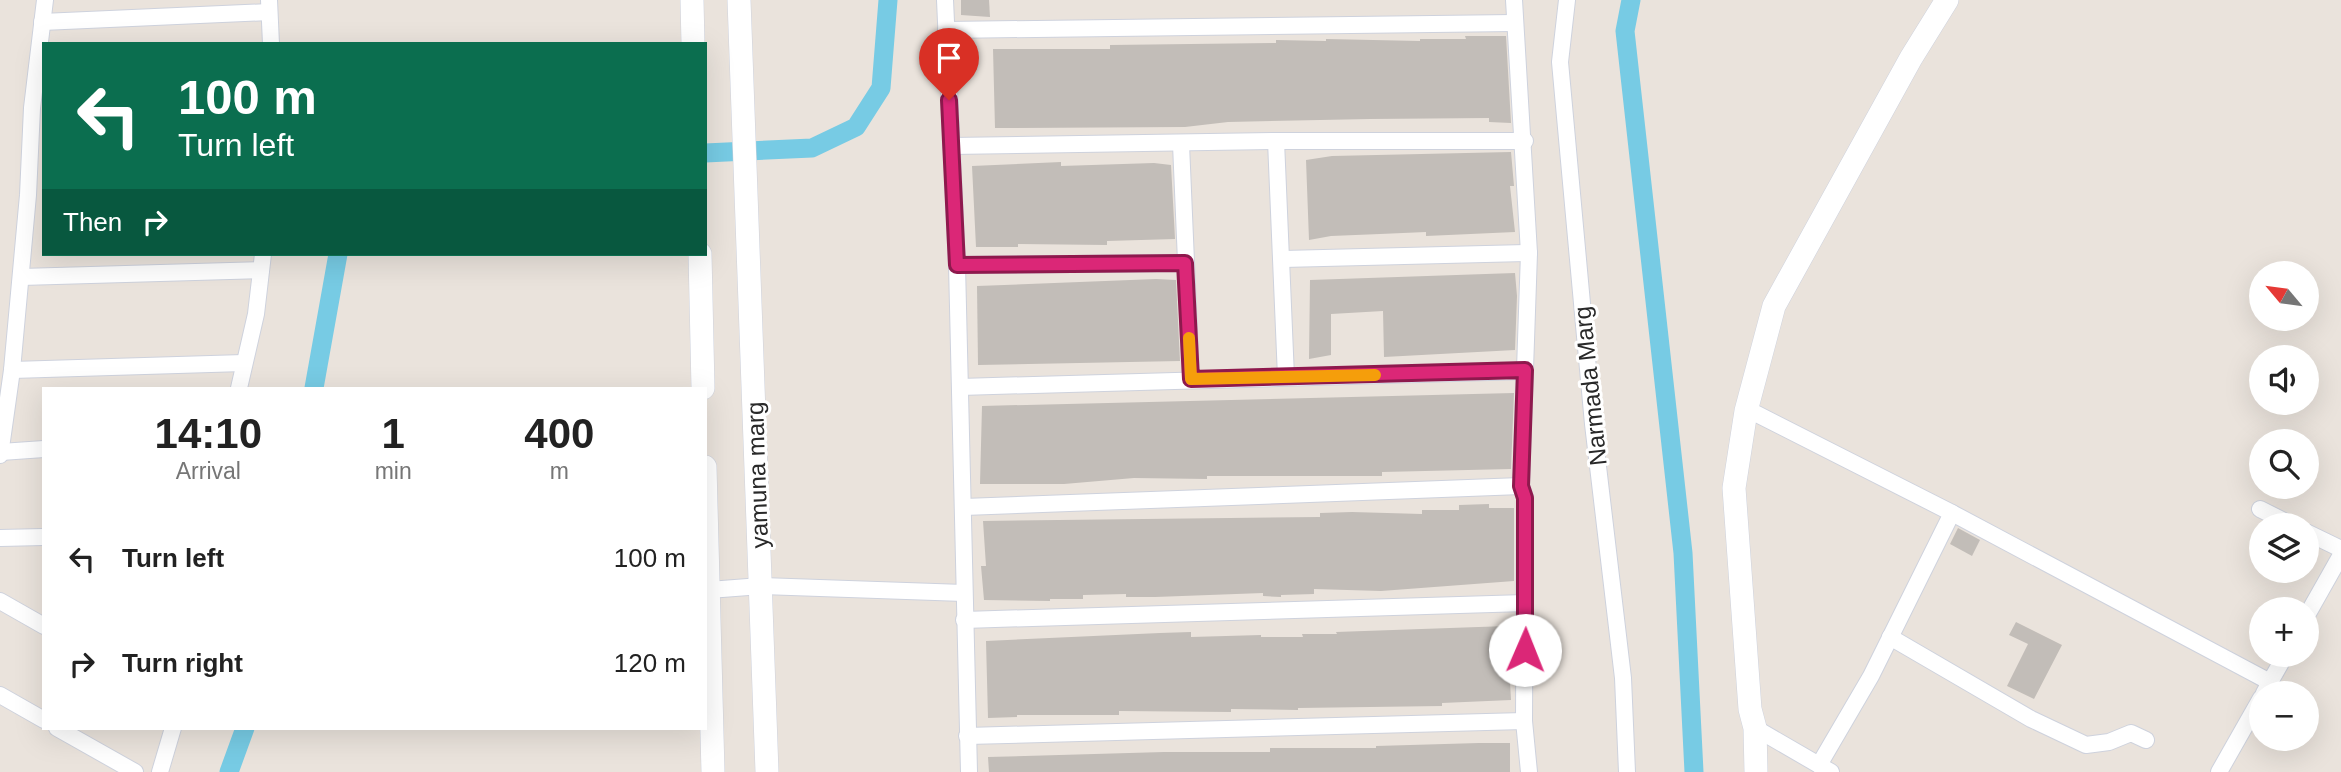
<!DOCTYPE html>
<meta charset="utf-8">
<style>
body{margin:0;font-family:Arial,sans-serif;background:#f6f6f6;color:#222;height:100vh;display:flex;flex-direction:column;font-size:26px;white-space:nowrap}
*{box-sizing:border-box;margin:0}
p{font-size:23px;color:#767676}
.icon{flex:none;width:38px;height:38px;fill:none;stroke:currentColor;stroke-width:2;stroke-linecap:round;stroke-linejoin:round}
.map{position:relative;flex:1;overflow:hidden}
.drawer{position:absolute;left:42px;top:387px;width:665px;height:343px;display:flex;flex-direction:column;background:#fff;border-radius:0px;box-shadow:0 7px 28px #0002}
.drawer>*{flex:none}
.top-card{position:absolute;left:42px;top:42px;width:665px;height:214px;border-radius:0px;box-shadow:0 7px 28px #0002;background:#0b6e4f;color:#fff;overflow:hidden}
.needle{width:46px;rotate:299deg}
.buttons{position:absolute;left:2249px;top:261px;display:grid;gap:14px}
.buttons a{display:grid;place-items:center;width:70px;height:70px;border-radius:50%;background:#fff;box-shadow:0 7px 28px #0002;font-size:35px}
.pin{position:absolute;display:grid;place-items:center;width:60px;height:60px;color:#fff;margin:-72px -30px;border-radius:50% 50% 50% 0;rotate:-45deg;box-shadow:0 0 7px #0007}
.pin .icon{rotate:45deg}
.me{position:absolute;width:77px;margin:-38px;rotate:1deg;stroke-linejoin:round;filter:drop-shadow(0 0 5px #0008)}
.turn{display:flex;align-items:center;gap:24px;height:147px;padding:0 21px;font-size:32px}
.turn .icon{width:91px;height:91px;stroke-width:2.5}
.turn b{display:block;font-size:49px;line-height:60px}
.then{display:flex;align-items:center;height:66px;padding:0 21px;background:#0003;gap:14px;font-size:26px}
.eta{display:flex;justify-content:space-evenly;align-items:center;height:119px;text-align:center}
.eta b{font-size:42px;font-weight:600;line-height:49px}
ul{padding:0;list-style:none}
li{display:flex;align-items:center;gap:21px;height:105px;padding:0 21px}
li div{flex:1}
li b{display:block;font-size:26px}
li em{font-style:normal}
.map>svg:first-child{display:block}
</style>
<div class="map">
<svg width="2341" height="772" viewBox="0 0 2341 772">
<rect width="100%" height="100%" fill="#eae3dc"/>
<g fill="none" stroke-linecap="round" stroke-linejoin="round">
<!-- canal -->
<g stroke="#77cbe4" stroke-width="19">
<polyline points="1631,0 1625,31 1683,553 1694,772"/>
<polyline points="705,153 812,148 856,127 881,88 888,0"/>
<polyline points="314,388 338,254"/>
<polyline points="229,772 245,728"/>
</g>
</g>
<!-- building -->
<g fill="#c2bdb8">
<polygon points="961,0 989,0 990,17 961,15"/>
<polygon points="1465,36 1506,36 1511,123 1489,122 1489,118 1370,119 1228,122 1185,127 995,128 993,49 1110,49 1110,45 1276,43 1276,40 1326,41 1326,39 1420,41 1420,39 1466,39"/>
<polygon points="1511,152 1514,186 1510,186 1515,232 1426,236 1426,232 1380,234 1331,236 1309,240 1306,160 1332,156"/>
<polygon points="1061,162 1061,166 1154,163 1171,165 1175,239 1107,241 1107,245 1018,244 1018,247 976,247 972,166"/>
<polygon points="1515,273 1517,296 1515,350 1384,357 1383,311 1331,314 1331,355 1309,359 1310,280"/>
<polygon points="1156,279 1176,280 1180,361 978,365 977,286"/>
<polygon points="1514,393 1511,469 1382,472 1382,476 1207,476 1207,479 1134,478 1064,484 980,484 982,406"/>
<polygon points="1489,504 1489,508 1514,508 1514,581 1381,591 1314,589 1314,594 1281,595 1281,597 1263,596 1263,593 1155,597 1126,597 1126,594 1083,595 1083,599 1050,599 1050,601 984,600 981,566 986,566 983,521 1320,517 1320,513 1352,512 1422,514 1422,510 1459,510 1459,505"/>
<polygon points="1958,528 1980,540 1972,556 1950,544"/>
<polygon points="2016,622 2062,645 2034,699 2007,686 2028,644 2009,635"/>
<polygon points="1507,626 1511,700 1442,703 1442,706 1298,708 1298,710 1231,709 1231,712 1119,711 1119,715 1017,715 1017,717 988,718 986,641 1160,633 1191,632 1191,637 1261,635 1261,637 1303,637 1302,634 1337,634 1336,632"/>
<polygon points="1479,743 1510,743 1510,772 989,772 988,757 1164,752 1270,752 1270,748 1376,748 1376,746"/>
</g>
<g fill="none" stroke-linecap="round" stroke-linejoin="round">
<defs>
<g id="street">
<polyline points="269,0 271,44"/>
<polyline points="945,0 957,265 969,772"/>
<polyline points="1514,0 1529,253 1521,486 1525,497 1524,721 1529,772"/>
<polyline points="1567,0 1560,62 1593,424 1623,678 1627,772"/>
<polyline points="42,22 269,12"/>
<polyline points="946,30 1514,23"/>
<polyline points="1276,141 1286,377"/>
<polyline points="1181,144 1191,379"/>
<polyline points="951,146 1276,141 1525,141"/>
<polyline points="1283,259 1529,253"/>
<polyline points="957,265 1186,263"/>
<polyline points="21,277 261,270"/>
<polyline points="12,370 244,363"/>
<polyline points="960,387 1525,371"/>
<polyline points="239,388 256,314 263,254"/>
<polyline points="1747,409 1952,513 1871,676 1819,765"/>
<polyline points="1,452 44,449"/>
<polyline points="0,455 12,370 28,195 32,108 45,0"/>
<polyline points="964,507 1521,486"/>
<polyline points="2260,509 2292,525"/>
<polyline points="1952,513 2270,682 2264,693"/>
<polyline points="2306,532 2341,549"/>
<polyline points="0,538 44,537"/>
<polyline points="709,590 761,586 964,593"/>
<polyline points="0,601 44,626"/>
<polyline points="2306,617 2341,555"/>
<polyline points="964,620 1525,603"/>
<polyline points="1890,637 2031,719 2086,745 2109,742 2131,733 2146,740"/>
<polyline points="2270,682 2286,654"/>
<polyline points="0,695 44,720"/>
<polyline points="57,728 135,772"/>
<polyline points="1755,728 1831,772"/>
<polyline points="967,736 1524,721"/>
<polyline points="160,772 173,728"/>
<polyline points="2219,772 2261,698"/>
</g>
<g id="secondary">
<polyline points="692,0 693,44"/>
<polyline points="739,0 767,772"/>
<polyline points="700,254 703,388"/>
<polyline points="705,467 713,772"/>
<polyline points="1756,772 1755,728 1750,709 1734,488 1746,411 1774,306 1911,58 1947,0"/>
</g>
</defs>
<!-- street casing -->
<use href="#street" stroke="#ced2dd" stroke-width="18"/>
<!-- secondary casing -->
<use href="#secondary" stroke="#ced2dd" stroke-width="24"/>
<!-- street -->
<use href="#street" stroke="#fff" stroke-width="16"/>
<!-- secondary -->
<use href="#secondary" stroke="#fff" stroke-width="23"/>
</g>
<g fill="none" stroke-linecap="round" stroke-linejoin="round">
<defs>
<polyline id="route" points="949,100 957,265 1185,263 1191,379 1525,370 1521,486 1525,498 1525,650"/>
</defs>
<!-- route casing -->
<use href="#route" stroke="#8e194d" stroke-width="18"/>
<!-- route -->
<use href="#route" stroke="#db2777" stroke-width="12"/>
<!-- slow -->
<polyline stroke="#f59e0b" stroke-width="12" points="1189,338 1191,379 1375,375"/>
</g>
<g text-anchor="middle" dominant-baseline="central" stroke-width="6" stroke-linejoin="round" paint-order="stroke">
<!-- street labels -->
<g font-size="24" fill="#292929" stroke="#fff">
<text transform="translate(1590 386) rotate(-96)">Narmada Marg</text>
<text transform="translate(757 475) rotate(-92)">yamuna marg</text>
</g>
</g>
</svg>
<div class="buttons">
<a><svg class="needle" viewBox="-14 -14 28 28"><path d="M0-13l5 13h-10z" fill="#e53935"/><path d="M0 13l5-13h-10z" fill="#767676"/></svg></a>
<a><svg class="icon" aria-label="sound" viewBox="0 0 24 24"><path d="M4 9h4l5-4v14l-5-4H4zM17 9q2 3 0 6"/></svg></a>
<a><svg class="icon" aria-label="search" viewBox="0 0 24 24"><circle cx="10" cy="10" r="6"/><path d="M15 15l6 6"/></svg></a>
<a><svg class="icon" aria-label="layers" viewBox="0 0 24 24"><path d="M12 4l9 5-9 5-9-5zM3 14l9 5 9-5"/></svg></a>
<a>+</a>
<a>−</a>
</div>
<div class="pin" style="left:949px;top:100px;background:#d93025"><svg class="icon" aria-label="arrive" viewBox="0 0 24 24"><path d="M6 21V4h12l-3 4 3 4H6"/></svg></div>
<svg class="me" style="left:1525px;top:650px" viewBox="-20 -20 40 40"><circle r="19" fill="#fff"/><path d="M0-13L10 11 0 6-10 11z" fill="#db2777"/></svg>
<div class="top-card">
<div class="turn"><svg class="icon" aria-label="left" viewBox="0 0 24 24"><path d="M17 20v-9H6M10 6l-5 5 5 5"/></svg><div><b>100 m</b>Turn left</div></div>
<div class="then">Then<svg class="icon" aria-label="right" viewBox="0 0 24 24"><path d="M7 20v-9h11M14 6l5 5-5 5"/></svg></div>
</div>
<section class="drawer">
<div class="eta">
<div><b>14:10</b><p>Arrival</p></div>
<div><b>1</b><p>min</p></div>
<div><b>400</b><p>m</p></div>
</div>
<ul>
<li><svg class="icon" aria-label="left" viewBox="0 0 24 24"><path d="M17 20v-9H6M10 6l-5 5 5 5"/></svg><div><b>Turn left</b></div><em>100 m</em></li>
<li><svg class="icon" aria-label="right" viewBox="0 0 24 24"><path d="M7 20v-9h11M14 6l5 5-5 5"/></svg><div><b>Turn right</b></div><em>120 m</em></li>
</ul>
</section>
</div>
